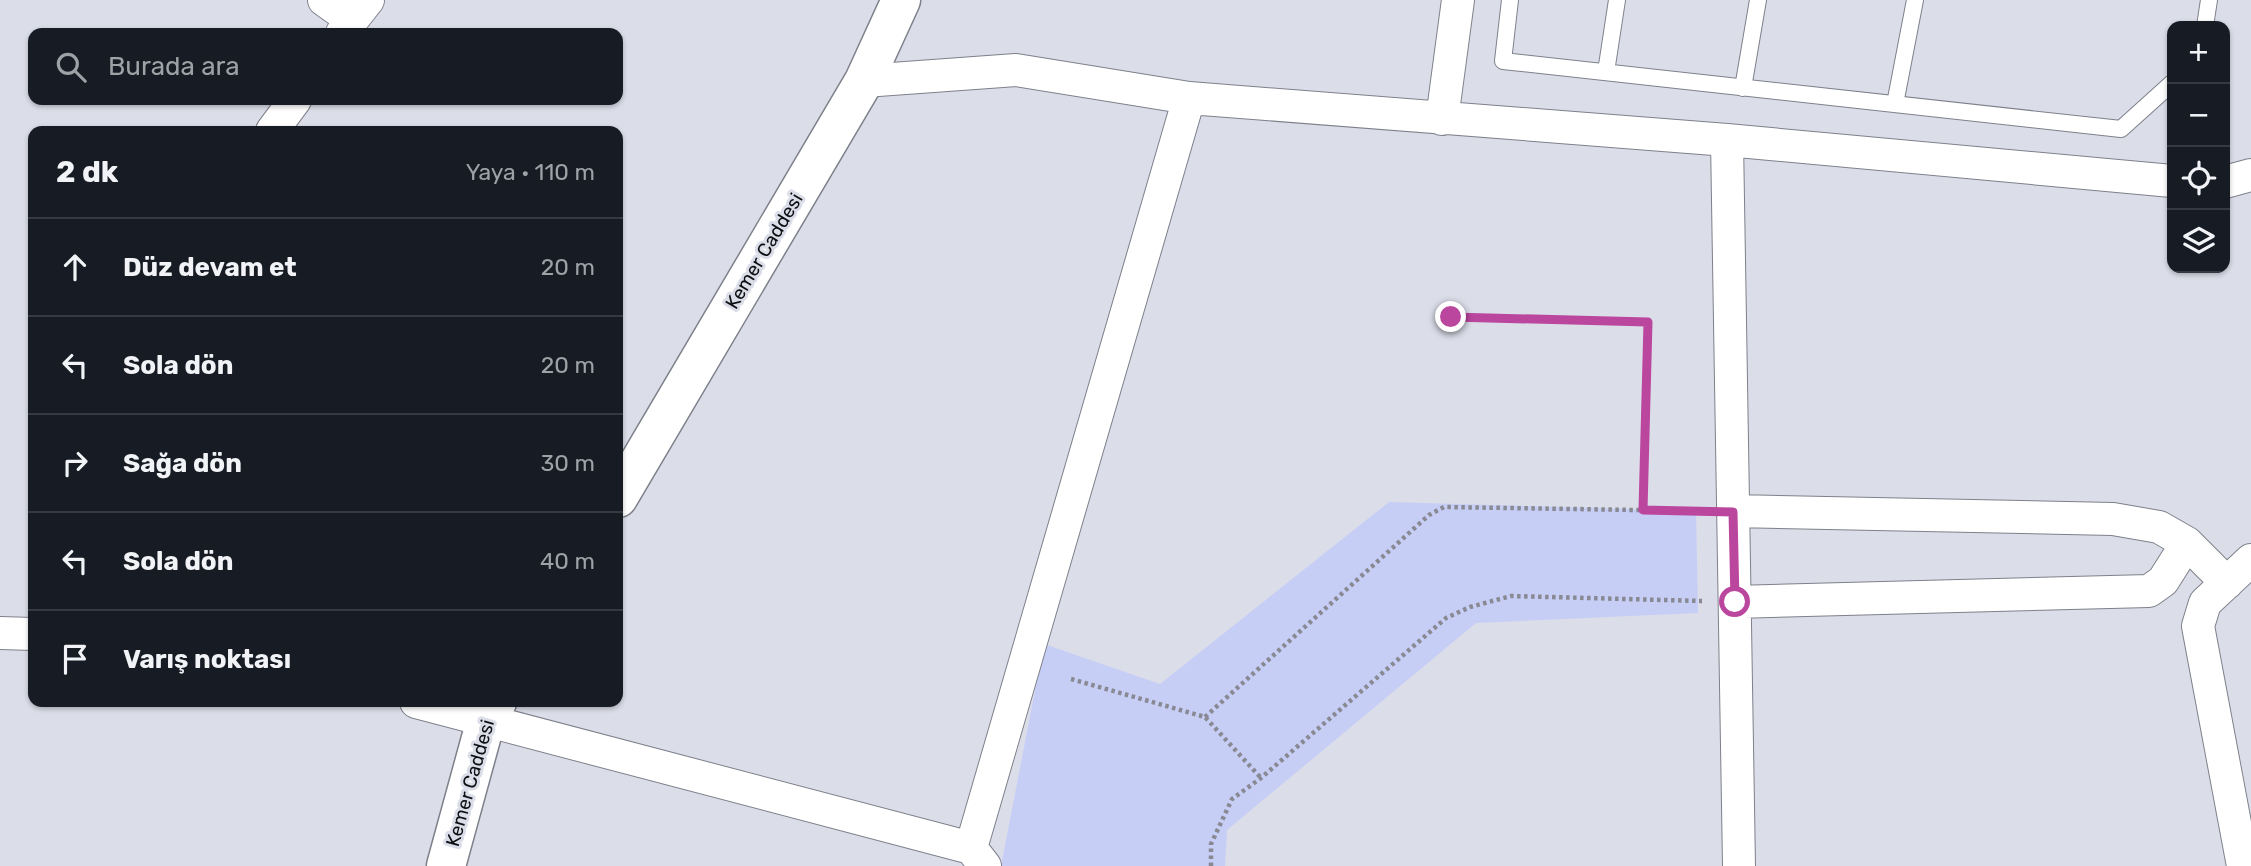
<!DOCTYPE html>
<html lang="tr">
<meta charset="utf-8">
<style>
:root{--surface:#171b24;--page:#242831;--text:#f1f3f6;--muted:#9ea1a6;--line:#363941}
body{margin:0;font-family:Rubik,sans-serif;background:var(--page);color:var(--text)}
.controls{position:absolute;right:21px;top:21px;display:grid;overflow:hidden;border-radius:14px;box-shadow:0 2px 5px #0004}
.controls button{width:63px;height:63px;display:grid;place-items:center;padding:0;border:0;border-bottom:2px solid var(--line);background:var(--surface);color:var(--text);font:35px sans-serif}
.stop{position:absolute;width:21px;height:21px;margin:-16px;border:5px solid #bb469e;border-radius:50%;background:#fff}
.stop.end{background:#bb469e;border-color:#fff;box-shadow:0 2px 7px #0008}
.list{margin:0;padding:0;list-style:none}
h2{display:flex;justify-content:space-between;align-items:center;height:91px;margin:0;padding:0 28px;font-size:30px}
h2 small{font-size:23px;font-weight:400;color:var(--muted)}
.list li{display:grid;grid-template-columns:46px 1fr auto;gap:21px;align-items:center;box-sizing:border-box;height:98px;padding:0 28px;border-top:2px solid var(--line)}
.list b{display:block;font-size:26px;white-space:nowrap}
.list em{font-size:23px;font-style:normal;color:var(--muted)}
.icon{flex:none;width:38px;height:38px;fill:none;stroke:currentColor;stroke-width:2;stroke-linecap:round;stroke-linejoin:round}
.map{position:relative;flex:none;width:2251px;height:866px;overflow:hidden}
.search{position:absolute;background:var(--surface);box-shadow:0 2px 5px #0004;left:28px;top:28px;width:595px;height:77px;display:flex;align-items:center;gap:18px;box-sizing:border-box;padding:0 24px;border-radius:14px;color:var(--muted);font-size:26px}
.panel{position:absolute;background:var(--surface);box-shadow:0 2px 5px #0004;left:28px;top:126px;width:595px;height:581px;border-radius:14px}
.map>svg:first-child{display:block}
</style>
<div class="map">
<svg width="2251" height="866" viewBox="0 0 2251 866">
<rect width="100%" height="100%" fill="#dbdde9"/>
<!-- green -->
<path fill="#c7cef6" d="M1389 502 1696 511 1698 613 1476 623 1227 830 1225 866H1001L1044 644 1160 684Z"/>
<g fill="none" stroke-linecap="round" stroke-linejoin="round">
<defs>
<path id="lane" d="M1510 0 1503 61 2121 129 2172 83
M2205 26 2209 0
M1606 72 1617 0
M1743 88 1758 0
M1895 104 1915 0"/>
<path id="street" d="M324 0 352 20
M342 33 368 0
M864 81 1016 70 1189 98 1727 140 2172 181
M1442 119 1458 0
M272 131 295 100
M1727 140 1739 866
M2225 182 2251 175
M1733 511 2113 519 2159 527 2187 543 2227 583
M1735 602 2149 591 2163 581 2187 543
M0 633 33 634
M416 702 971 848 985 866
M971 848 1189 98
M2243 866 2198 626 2205 603 2251 560"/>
<path id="secondary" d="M618 498 864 81 901 0
M446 866 486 720 497 702"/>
</defs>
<!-- lane casing -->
<use href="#lane" stroke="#7e808a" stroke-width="18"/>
<!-- street casing -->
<use href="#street" stroke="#7e808a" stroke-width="34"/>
<!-- secondary casing -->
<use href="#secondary" stroke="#7e808a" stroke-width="41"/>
<!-- path -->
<path stroke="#888992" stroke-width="4.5" stroke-dasharray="3.5 3.5" stroke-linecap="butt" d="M1451 317 1648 322 1643 510
M1071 679 1205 717 1261 778
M1205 717 1429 515 1444 507 1701 511
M1211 866V844L1232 799 1261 778 1446 618 1470 607 1511 596 1702 601"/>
<!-- lane -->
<use href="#lane" stroke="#fff" stroke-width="16"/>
<!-- street -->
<use href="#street" stroke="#fff" stroke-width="32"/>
<!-- secondary -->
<use href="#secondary" stroke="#fff" stroke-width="38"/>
</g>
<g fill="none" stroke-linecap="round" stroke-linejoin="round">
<!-- route -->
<path stroke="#bb469e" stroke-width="9" d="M1451 317 1648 322 1643 510 1733 512 1735 602"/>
</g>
<g text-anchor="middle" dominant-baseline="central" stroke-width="6" stroke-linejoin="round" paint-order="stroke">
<!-- street labels -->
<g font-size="19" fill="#0e0f12" stroke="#dbdde9">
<text transform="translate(764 251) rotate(-59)">Kemer Caddesi</text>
<text transform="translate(470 783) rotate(-74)">Kemer Caddesi</text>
</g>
</g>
</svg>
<div class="controls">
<button>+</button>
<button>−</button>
<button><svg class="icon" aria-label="locate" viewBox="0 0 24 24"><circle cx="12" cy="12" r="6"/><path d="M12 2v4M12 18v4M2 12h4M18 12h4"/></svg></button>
<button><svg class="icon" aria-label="layers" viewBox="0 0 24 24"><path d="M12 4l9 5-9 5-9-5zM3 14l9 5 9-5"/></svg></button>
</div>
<div class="stop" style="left:1735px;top:602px"></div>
<div class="stop end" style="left:1451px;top:317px"></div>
<div class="search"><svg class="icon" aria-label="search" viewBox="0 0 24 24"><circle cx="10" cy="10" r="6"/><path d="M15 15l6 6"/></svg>Burada ara</div>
<section class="panel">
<h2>2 dk<small>Yaya · 110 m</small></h2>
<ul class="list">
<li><svg class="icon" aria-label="ahead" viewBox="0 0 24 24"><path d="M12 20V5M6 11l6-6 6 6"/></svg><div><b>Düz devam et</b></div><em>20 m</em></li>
<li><svg class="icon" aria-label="left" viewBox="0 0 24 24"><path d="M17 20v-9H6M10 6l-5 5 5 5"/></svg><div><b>Sola dön</b></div><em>20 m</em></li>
<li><svg class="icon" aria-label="right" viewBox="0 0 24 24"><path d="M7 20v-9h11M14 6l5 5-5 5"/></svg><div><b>Sağa dön</b></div><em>30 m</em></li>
<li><svg class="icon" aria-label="left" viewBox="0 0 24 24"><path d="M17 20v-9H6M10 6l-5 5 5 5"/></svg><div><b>Sola dön</b></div><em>40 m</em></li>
<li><svg class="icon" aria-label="arrive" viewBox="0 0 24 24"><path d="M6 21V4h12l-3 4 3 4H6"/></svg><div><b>Varış noktası</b></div></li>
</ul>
</section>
</div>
